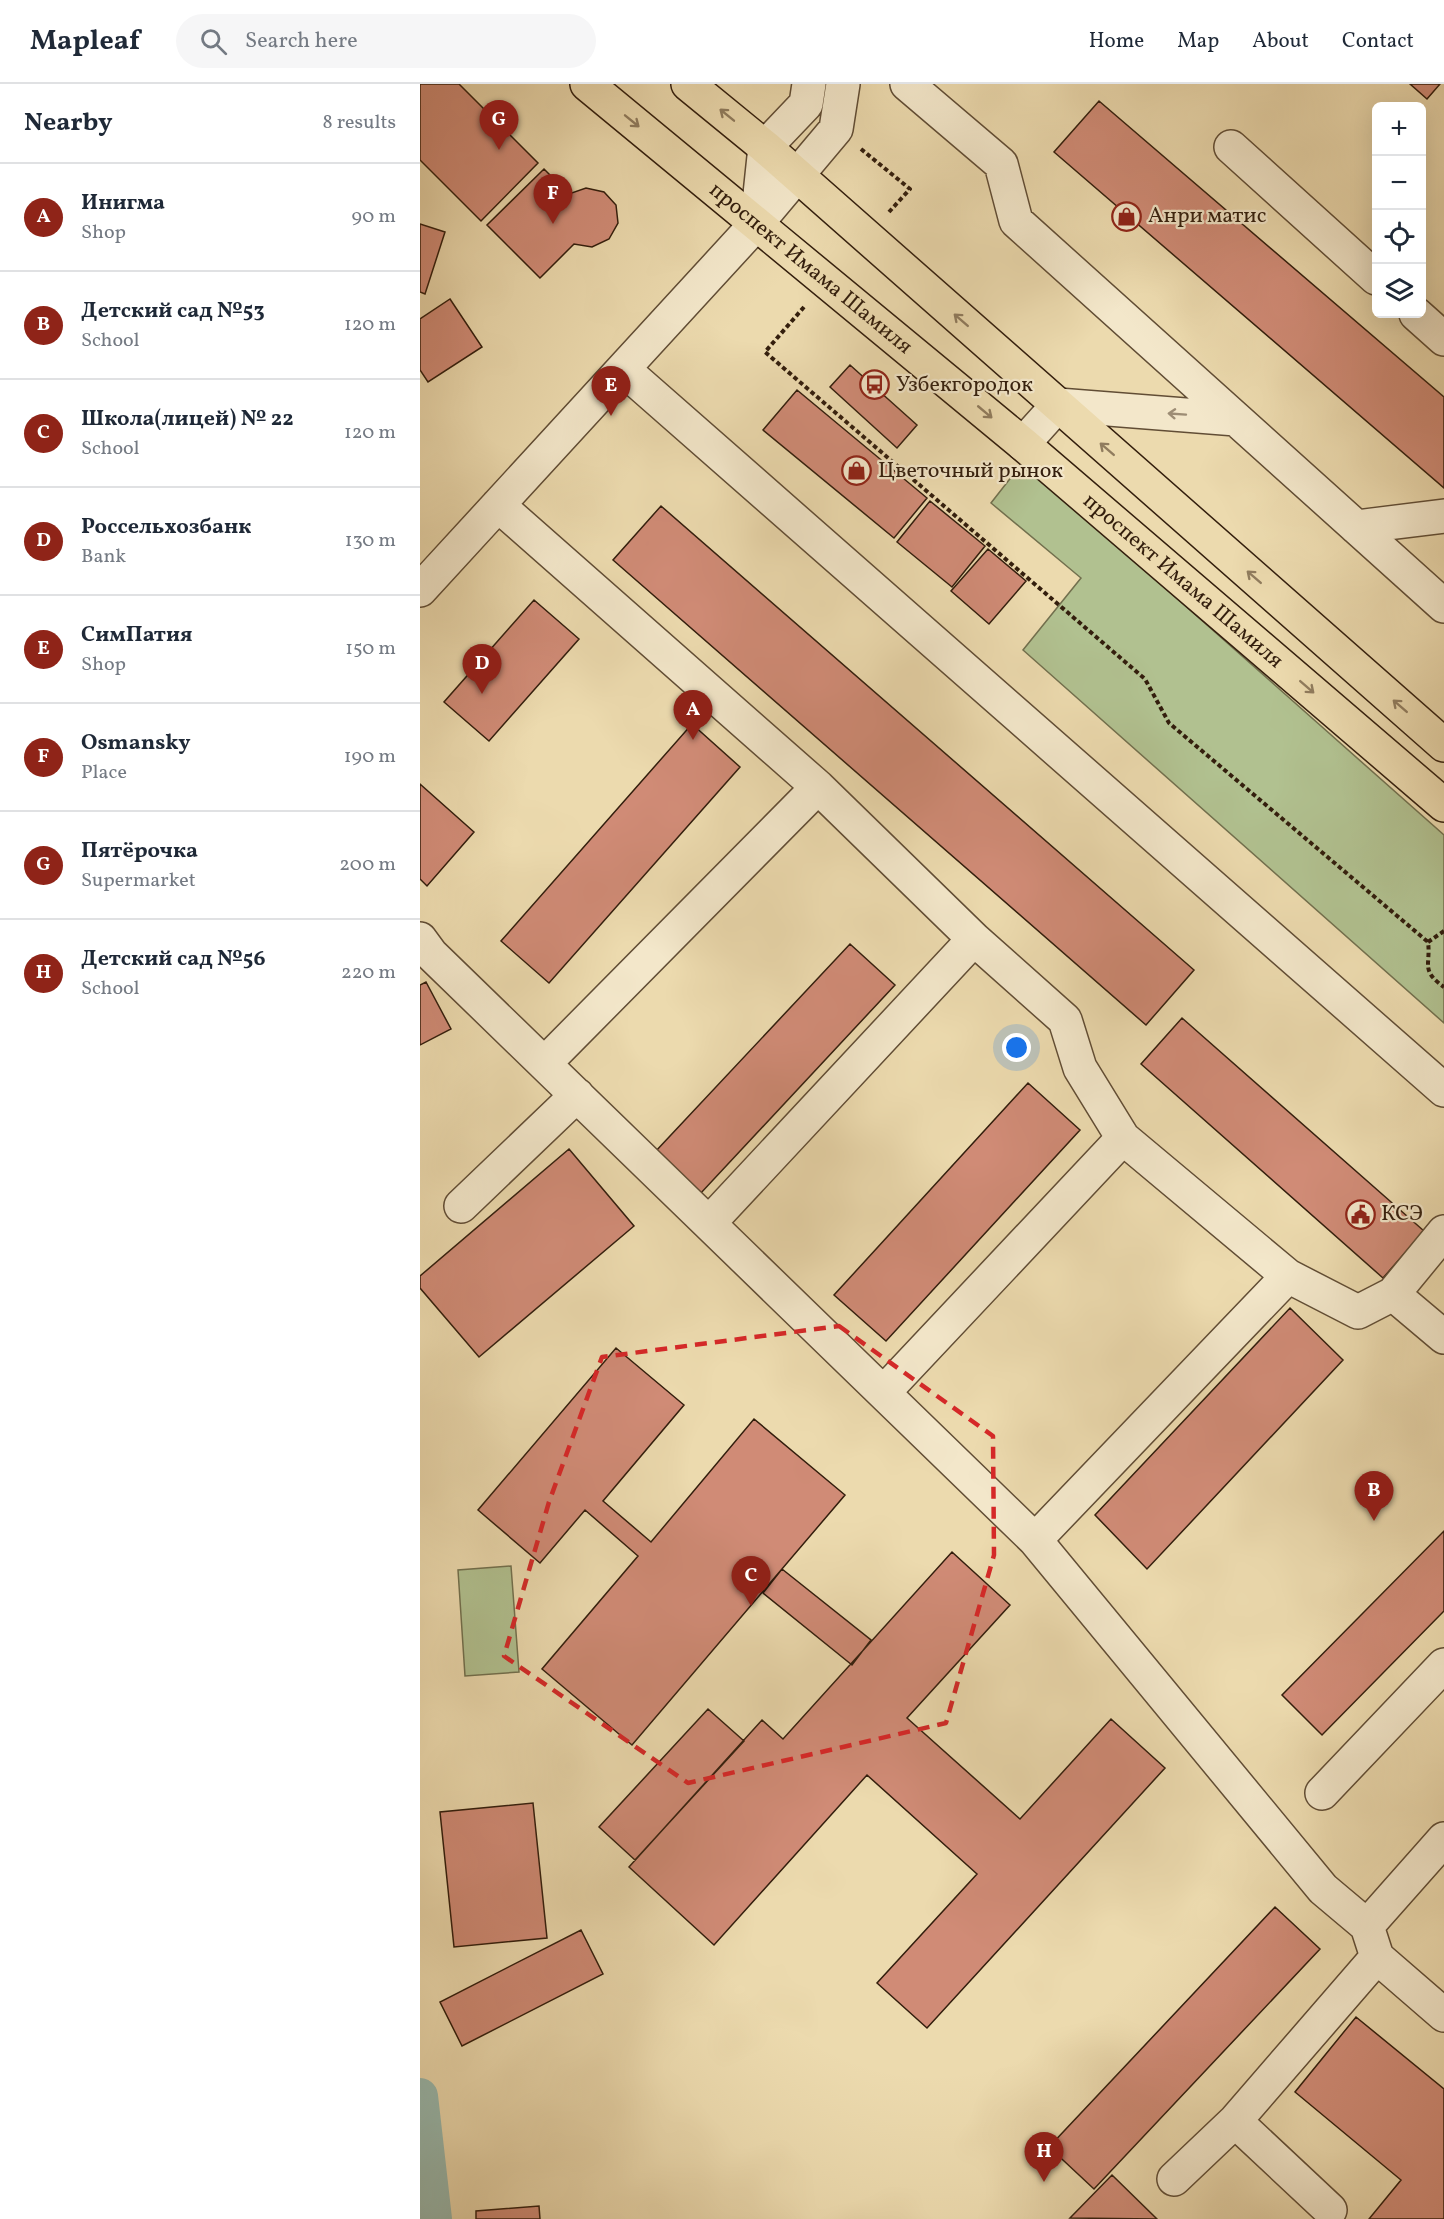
<!DOCTYPE html>
<meta charset="utf-8">
<style>
:root{--surface:#fff;--page:#f6f6f7;--text:#1f2937;--muted:#747a83;--line:#e0e1e3;--accent:#8f2418}
body{margin:0;font-family:Vollkorn,serif;background:var(--page);color:var(--text)}
.controls{position:absolute;right:18px;top:18px;display:grid;overflow:hidden;border-radius:9px;box-shadow:0 6px 24px #0002}
.controls button{width:54px;height:54px;display:grid;place-items:center;padding:0;border:0;border-bottom:2px solid var(--line);background:var(--surface);color:var(--text);font:30px sans-serif}
.you{position:absolute;left:597px;top:964px;width:21px;height:21px;margin:-15px;border:4px solid #fff;border-radius:50%;background:#1a73e8;box-shadow:0 0 0 9px #1a73e833}
.badge{display:grid;place-items:center;width:39px;height:39px;border-radius:50%;background:var(--accent);color:#fff;font-size:20px;font-weight:700}
.pin{position:absolute;translate:-50% -50px;filter:drop-shadow(0 2px 3px #0008)}
.pin::after{content:'';position:absolute;top:32px;width:21px;height:18px;background:inherit;clip-path:polygon(0 0,100% 0,50% 100%)}
.list{margin:0;padding:0;list-style:none}
h2{display:flex;justify-content:space-between;align-items:center;height:78px;margin:0;padding:0 24px;font-size:26px}
h2 small{font-size:20px;font-weight:400;color:var(--muted)}
.list li{display:grid;grid-template-columns:39px 1fr auto;gap:18px;align-items:center;box-sizing:border-box;height:108px;padding:0 24px;border-top:2px solid var(--line)}
.list b{display:block;font-size:22px;white-space:nowrap}
.list p{margin:0;font-size:20px;white-space:nowrap;color:var(--muted)}
.list em{font-size:20px;font-style:normal;color:var(--muted)}
.icon{flex:none;width:33px;height:33px;fill:none;stroke:currentColor;stroke-width:2;stroke-linecap:round;stroke-linejoin:round}
.map{position:relative;flex:none;width:1024px;height:2135px;overflow:hidden}
header{display:flex;align-items:center;gap:36px;box-sizing:border-box;height:84px;padding:0 30px;background:var(--surface);border-bottom:2px solid var(--line)}
header strong{font-size:28px}
nav{display:flex;gap:33px;margin-inline-start:auto;font-size:21px}
.search{width:420px;height:54px;background:var(--page);display:flex;align-items:center;gap:15px;box-sizing:border-box;padding:0 21px;border-radius:33px;color:var(--muted);font-size:22px}
main{display:flex}
aside{flex:1;background:var(--surface)}
.map>svg:first-child{display:block}
</style>
<header>
<strong>Mapleaf</strong>
<div class="search"><svg class="icon" aria-label="search" viewBox="0 0 24 24"><circle cx="10" cy="10" r="6"/><path d="M15 15l6 6"/></svg>Search here</div>
<nav><a>Home</a><a>Map</a><a>About</a><a>Contact</a></nav>
</header>
<main>
<aside>
<h2>Nearby<small>8 results</small></h2>
<ul class="list">
<li><span class="badge">A</span><div><b>Инигма</b><p>Shop</p></div><em>90 m</em></li>
<li><span class="badge">B</span><div><b>Детский сад №53</b><p>School</p></div><em>120 m</em></li>
<li><span class="badge">C</span><div><b>Школа(лицей) № 22</b><p>School</p></div><em>120 m</em></li>
<li><span class="badge">D</span><div><b>Россельхозбанк</b><p>Bank</p></div><em>130 m</em></li>
<li><span class="badge">E</span><div><b>СимПатия</b><p>Shop</p></div><em>150 m</em></li>
<li><span class="badge">F</span><div><b>Osmansky</b><p>Place</p></div><em>190 m</em></li>
<li><span class="badge">G</span><div><b>Пятёрочка</b><p>Supermarket</p></div><em>200 m</em></li>
<li><span class="badge">H</span><div><b>Детский сад №56</b><p>School</p></div><em>220 m</em></li>
</ul>
</aside>
<div class="map">
<svg width="1024" height="2135" viewBox="0 0 1024 2135">
<rect width="100%" height="100%" fill="#ecdaae"/>
<filter id="stains"><feTurbulence type="fractalNoise" baseFrequency=".00333" numOctaves="4"/><feColorMatrix values="0 0 0 0 .2 0 0 0 0 .09 0 0 0 0 .02 0 0 0 .5 -.17"/></filter>
<radialGradient id="worn" r=".72"><stop offset=".6" stop-color="#630" stop-opacity="0"/><stop offset="1" stop-color="#630" stop-opacity=".3"/></radialGradient>
<!-- green -->
<path fill="#b1c190" stroke="#72704e" stroke-width="1.5" d="M603 378 1024 751V939L603 566 661 494 571 419Z
M91 1482 99 1588 45 1592 38 1486Z"/>
<g fill="none" stroke-linecap="round" stroke-linejoin="round">
<!-- canal -->
<path stroke="#99baaf" stroke-width="36" d="M0 2012 14 2135"/>
</g>
<!-- building -->
<path fill="#d08b76" stroke="#331e0d" stroke-width="1.5" d="M0 0H39L118 79 61 137 0 76Z
M990 0H1020L1007 15Z
M679 17 1024 313V404L634 68Z
M124 85 149 110 166 104 184 108 196 121 198 139 189 155 172 163 154 160 120 194 67 141Z
M0 140 25 148 5 210 0 208Z
M30 215 62 263 8 298 0 286V235Z
M430 281 497 341 477 364 410 303Z
M377 306 507 414 474 454 343 346Z
M510 417 565 462 532 503 477 458Z
M241 422 774 886 726 941 193 476Z
M568 465 606 497 569 540 531 507Z
M114 516 159 555 69 657 24 618Z
M272 640 320 683 129 899 81 857Z
M0 700 54 748 7 802 0 795Z
M430 860 475 901 280 1110 235 1068Z
M6 898 31 945 0 961V901Z
M762 934 1004 1147 963 1194 721 980Z
M608 999 660 1046 466 1257 414 1211Z
M149 1065 214 1142 59 1273 0 1204V1192Z
M870 1224 923 1276 727 1485 675 1431Z
M196 1264 264 1321 183 1417 231 1458 334 1335 425 1411 212 1661 122 1585 218 1472 165 1426 120 1479 58 1426Z
M1024 1447V1527L902 1651 862 1611Z
M532 1468 590 1521 487 1634 600 1735 691 1635 745 1684 507 1944 457 1899 557 1790 447 1691 294 1861 209 1783 342 1636 363 1655Z
M362 1485 451 1556 432 1581 343 1509Z
M288 1625 324 1657 215 1776 179 1743Z
M113 1719 127 1854 34 1863 20 1728Z
M855 1823 900 1865 674 2105 629 2063Z
M161 1846 183 1890 42 1962 20 1918Z
M936 1933 1024 2005V2135H949L981 2096 875 2008Z
M692 2091 737 2135 650 2134Z
M119 2122 120 2135H56V2127Z"/>
<g fill="none" stroke-linecap="round" stroke-linejoin="round">
<defs>
<path id="minor" d="M487 0 581 80 596 137 1024 522
M811 63 956 194
M337 139 345 63 386 20 389 0
M996 230 1024 255
M203 285 1024 1006
M603 360 638 321 816 335
M78 421 398 703 125 979
M936 443 1024 432
M0 506 337 139 416 45 423 0
M0 855 11 870 615 1456 903 1805 947 1842 957 1873 1024 1931
M554 855 645 936 660 984 703 1054 868 1192
M41 1122 157 1011
M289 1139 554 855 398 703
M973 1210 1024 1253
M464 1308 703 1054
M615 1456 868 1192 938 1228 973 1210 1024 1148
M902 1709 1024 1581
M947 1842 1024 1755
M815 2037 910 2126
M754 2095 815 2037 957 1873"/>
<g id="major">
<path id="s1" d="M167 0 603 360 1024 721"/>
<path d="M268 0 345 63 1024 661"/>
</g>
</defs>
<!-- minor casing -->
<use href="#minor" stroke="#614d35" stroke-width="36"/>
<!-- major casing -->
<use href="#major" stroke="#331e0d" stroke-width="36"/>
<!-- path -->
<path stroke="#331e0d" stroke-width="4" stroke-dasharray="4.5 3" stroke-linecap="butt" d="M441 65 490 105 469 128
M384 223 345 268 725 595 749 639 1008 858
M1024 847 1008 858C1011 881 1000 886 1024 903"/>
<!-- minor -->
<use href="#minor" stroke="#f3e7ca" stroke-width="33"/>
<!-- major -->
<use href="#major" stroke="#ecdaae" stroke-width="33"/>
</g>
<!-- one-way arrows -->
<defs><path id="oneway-shaft" d="M-6 0H5M1.5-3L5.5 0L1.5 3" fill="none" stroke-width="1.6" stroke-linecap="round" stroke-linejoin="round" transform="scale(1.5)"/></defs>
<g stroke="#907c5e">
<use href="#oneway-shaft" transform="translate(307 31) rotate(-141)"/>
<use href="#oneway-shaft" transform="translate(212 37) rotate(39)"/>
<use href="#oneway-shaft" transform="translate(541 236) rotate(-139)"/>
<use href="#oneway-shaft" transform="translate(565 328) rotate(40)"/>
<use href="#oneway-shaft" transform="translate(687 365) rotate(-139)"/>
<use href="#oneway-shaft" transform="translate(834 493) rotate(-139)"/>
<use href="#oneway-shaft" transform="translate(887 603) rotate(41)"/>
<use href="#oneway-shaft" transform="translate(980 622) rotate(-139)"/>
</g>
<use stroke="#9d8d75" href="#oneway-shaft" transform="translate(757 330) rotate(-176)"/>
<!-- marked area -->
<path fill="none" stroke="#d62828" stroke-width="4.5" stroke-dasharray="12 8" stroke-linejoin="round" d="M419 1242 573 1352 574 1471 526 1639 268 1699 84 1572 129 1418 182 1273Z"/>
<!-- icons -->
<defs>
<symbol id="shop-ring" viewBox="-11 -11 22 22"><circle r="9.5" fill="#f3e7ca" stroke="#8f2418" stroke-width="1.5"/><path d="M-5-2.5h2.3a2.7 3.5 0 0 1 5.4 0H5L5.5 6h-11ZM-1.5-2.5h3a1.5 2.3 0 0 0-3 0Z" fill="#8f2418"/></symbol>
<symbol id="bus-ring" viewBox="-11 -11 22 22"><circle r="9.5" fill="#f3e7ca" stroke="#8f2418" stroke-width="1.5"/><path d="M-5-6H5V4H4V6H2V4H-2V6H-4V4H-5ZM-3.5-4V0h7V-4ZM-3.5 1.2v1.5H-2V1.2ZM2 1.2v1.5H3.5V1.2Z" fill="#8f2418"/></symbol>
<symbol id="civic-ring" viewBox="-11 -11 22 22"><circle r="9.5" fill="#f3e7ca" stroke="#8f2418" stroke-width="1.5"/><path d="M-.6-6.5H3V-4.5H.6V-3L4-1V1h2V6H-6V1h2V-1L-.6-3ZM-1.2 2.5V6h2.4V2.5Z" fill="#8f2418"/></symbol>
</defs>
<g fill-rule="evenodd">
<use href="#shop-ring" x="690" y="116" width="33" height="33"/>
<use href="#bus-ring" x="438" y="284" width="33" height="33"/>
<use href="#shop-ring" x="420" y="370" width="33" height="33"/>
<use href="#civic-ring" x="924" y="1114" width="33" height="33"/>
</g>
<g text-anchor="middle" dominant-baseline="central" stroke-width="4.5" stroke-linejoin="round" paint-order="stroke">
<!-- poi labels -->
<g font-size="22" fill="#331e0d" stroke="#f3e7ca" text-anchor="start">
<text x="728" y="132">Анри матис</text>
<text x="476" y="301">Узбекгородок</text>
<text x="458" y="387">Цветочный рынок</text>
<text x="961" y="1130">КСЭ</text>
</g>
<!-- street labels -->
<g font-size="22" fill="#331e0d" stroke="#f3e7ca">
<text stroke="none"><textPath href="#s1" startOffset="290">проспект Имама Шамиля</textPath></text>
<text stroke="none"><textPath href="#s1" startOffset="776">проспект Имама Шамиля</textPath></text>
</g>
</g>
<rect width="100%" height="100%" filter="url(#stains)"/>
<rect width="100%" height="100%" fill="url(#worn)"/>
</svg>
<div class="controls">
<button>+</button>
<button>−</button>
<button><svg class="icon" aria-label="locate" viewBox="0 0 24 24"><circle cx="12" cy="12" r="6"/><path d="M12 2v4M12 18v4M2 12h4M18 12h4"/></svg></button>
<button><svg class="icon" aria-label="layers" viewBox="0 0 24 24"><path d="M12 4l9 5-9 5-9-5zM3 14l9 5 9-5"/></svg></button>
</div>
<div class="you"></div>
<div class="pin badge" style="left:273px;top:656px">A</div>
<div class="pin badge" style="left:954px;top:1437px">B</div>
<div class="pin badge" style="left:331px;top:1522px">C</div>
<div class="pin badge" style="left:62px;top:610px">D</div>
<div class="pin badge" style="left:191px;top:332px">E</div>
<div class="pin badge" style="left:133px;top:140px">F</div>
<div class="pin badge" style="left:79px;top:66px">G</div>
<div class="pin badge" style="left:624px;top:2098px">H</div>
</div>
</main>
